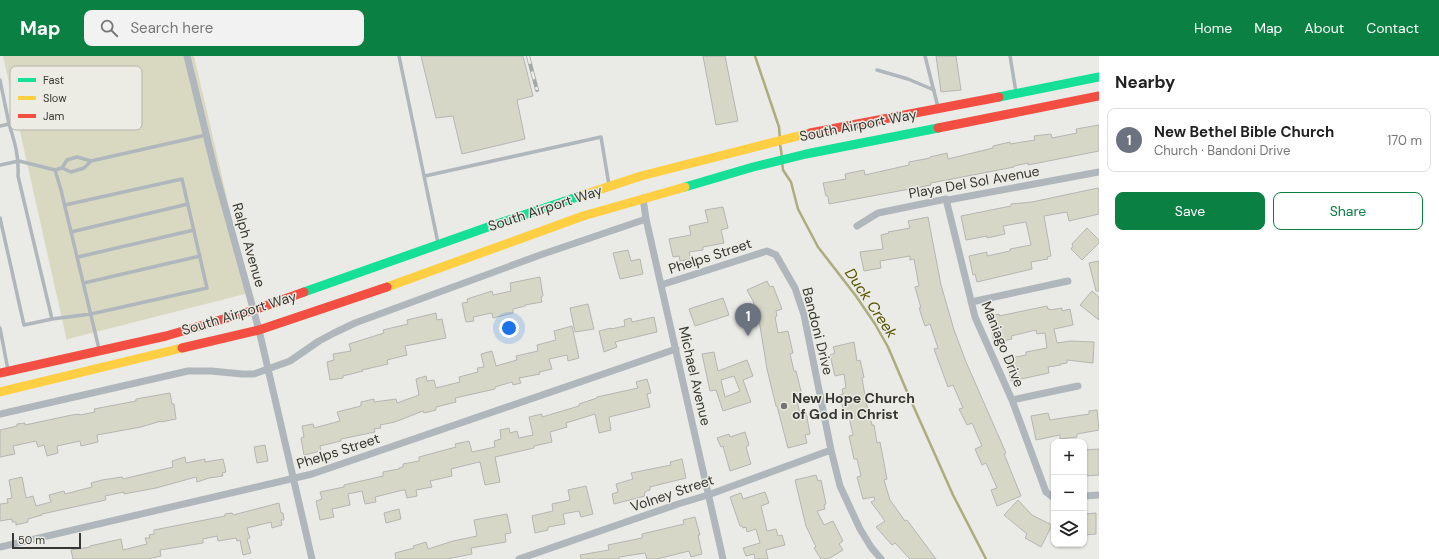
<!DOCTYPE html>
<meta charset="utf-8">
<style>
:root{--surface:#fff;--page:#f2f2f2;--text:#222;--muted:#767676;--line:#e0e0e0;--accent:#0b8043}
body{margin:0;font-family:"DM Sans",sans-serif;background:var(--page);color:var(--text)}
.controls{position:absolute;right:12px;bottom:12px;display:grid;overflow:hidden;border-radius:8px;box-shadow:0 1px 3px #0004}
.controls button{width:36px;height:36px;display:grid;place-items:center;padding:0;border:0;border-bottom:1px solid var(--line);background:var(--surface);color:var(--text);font:20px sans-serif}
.scale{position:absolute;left:12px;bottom:10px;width:69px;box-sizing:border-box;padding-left:4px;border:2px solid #363633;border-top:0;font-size:11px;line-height:14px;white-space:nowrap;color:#363633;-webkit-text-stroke:3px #ecece4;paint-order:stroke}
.you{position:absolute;left:509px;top:272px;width:14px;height:14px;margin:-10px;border:3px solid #fff;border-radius:50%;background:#1a73e8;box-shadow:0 0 0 6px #1a73e833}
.badge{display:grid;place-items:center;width:26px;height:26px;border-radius:50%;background:var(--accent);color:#fff;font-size:13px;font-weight:700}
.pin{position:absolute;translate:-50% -33px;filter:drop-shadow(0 1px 2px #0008)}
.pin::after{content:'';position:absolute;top:21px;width:14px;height:12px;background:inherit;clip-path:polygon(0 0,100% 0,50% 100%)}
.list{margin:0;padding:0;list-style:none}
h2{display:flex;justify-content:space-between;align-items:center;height:52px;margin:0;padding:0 16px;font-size:17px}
h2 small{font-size:13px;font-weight:400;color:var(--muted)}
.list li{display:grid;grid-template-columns:26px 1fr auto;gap:12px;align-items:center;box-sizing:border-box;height:64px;margin:0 8px 8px;padding:0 8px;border:1px solid var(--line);border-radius:8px}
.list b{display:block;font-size:15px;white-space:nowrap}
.list p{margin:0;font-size:13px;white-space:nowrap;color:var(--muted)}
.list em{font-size:13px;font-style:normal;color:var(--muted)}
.actions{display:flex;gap:8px;padding:12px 16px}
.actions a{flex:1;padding:9px 0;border:1px solid var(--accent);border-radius:8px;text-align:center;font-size:14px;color:var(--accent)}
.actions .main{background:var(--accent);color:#fff}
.icon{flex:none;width:22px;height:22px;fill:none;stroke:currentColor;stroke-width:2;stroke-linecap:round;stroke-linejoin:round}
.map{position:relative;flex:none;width:1099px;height:503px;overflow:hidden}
header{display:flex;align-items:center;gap:24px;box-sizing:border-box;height:56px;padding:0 20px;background:var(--accent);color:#fff}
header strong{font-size:19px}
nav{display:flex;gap:22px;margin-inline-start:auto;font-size:14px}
.search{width:280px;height:36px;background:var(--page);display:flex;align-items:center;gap:10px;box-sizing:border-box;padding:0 14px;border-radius:8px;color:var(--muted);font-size:15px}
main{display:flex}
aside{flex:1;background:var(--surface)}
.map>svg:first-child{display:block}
</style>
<header>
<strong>Map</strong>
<div class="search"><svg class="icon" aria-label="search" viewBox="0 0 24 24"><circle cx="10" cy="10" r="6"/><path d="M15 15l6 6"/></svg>Search here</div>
<nav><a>Home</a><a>Map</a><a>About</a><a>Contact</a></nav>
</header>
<main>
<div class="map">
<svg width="1099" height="503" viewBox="0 0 1099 503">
<rect width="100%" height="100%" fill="#eaeae6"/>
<!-- green -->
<path fill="#d9d9c1" d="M3 0H194L249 237 68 283 67 285Z"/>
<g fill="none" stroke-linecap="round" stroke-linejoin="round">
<!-- stream -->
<path stroke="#adac7f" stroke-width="2.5" d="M755 0 779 71 780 83
M780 88 782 101
M782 106 783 114 791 126 798 153 818 191 856 240 875 268 888 291 908 338 953 439 986 503"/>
</g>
<!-- building -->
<path fill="#d7d7c8" stroke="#b5b5b2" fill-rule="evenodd" d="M421 0H523L533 40 517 44 525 83 462 98 453 60 436 62Z
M703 0H725L738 65 716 69Z
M936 0H956L961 34 941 36Z
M1099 69V95L1028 109V107L1014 110V111L931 127V129L829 148 828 140H826L823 127 846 123 845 118 864 114 865 119 909 109V106L930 102V101L947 97 948 103 993 92V90L1010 86V88L1035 84 1034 80 1051 78 1052 82 1077 77 1076 73Z
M1098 132 1099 133V158L1069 165 1067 156 1044 160 1051 200 1047 201 1048 203 1031 206 1032 213 977 226 975 218 973 219 969 200 987 196V200L1010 195V193L1031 189 1026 166 1003 170 1005 178 987 182V180L966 184 961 160 1011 150V148L1032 146Z
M723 151 728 172 721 174 724 187 703 191V194L689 196 691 203 680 205 679 200 673 201 669 183 691 179 689 170 708 166 705 154Z
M928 161 941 229 954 274 966 306 1006 397 1004 398 1021 440 997 450 991 434 997 432 986 407 982 409 975 393 982 390 972 367 967 369 959 353 963 352 953 329 948 331 934 293 938 292 930 268 925 270 919 252H921L915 231 919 230 914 203 910 204V200L880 205 881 212 864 215 860 196 883 193 881 179 889 177 888 176 910 172 908 165Z
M1087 172 1099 184V187L1082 204 1071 193 1073 190 1072 188Z
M628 194 631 205 640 203 643 218 620 223 613 197Z
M1099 205V235H1096L1089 207Z
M540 221 543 240 541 241 542 246 525 249V250L513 253V257L493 262 492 257 473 261 474 265 466 266 462 247 468 246 467 243 492 235 493 239 511 235 510 227Z
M767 225 770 231 773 230 782 253 776 255 777 260 775 261 778 277 788 275 793 297 790 298 794 315H796L802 339 796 340 800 358 806 356 810 378 805 379 807 387 788 392 777 350H776L767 313 760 270 753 245 747 234Z
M1092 235 1099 241V264L1080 249Z
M723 242 729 259 695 270 689 253Z
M588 248 594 273 575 276 570 252Z
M1047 250 1048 253H1050V254L1062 252V255L1070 253 1073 269 1054 273 1057 287 1070 285 1094 286 1093 307 1067 304V307L1060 308 1061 309 1048 311 1049 317 1011 325 1006 303 1026 299V296L1047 292 1045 277 1037 278 1036 274 1011 280 1012 283 994 287 989 260 999 258V260Z
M436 257 437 264 442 263 446 282 405 290 407 299 387 304 388 308 362 314 363 315 343 320V322L330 324 327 306 334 304 333 298 351 295 349 288 384 277 383 274 408 268 407 264Z
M654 261 657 276 615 286 617 291 604 296 599 275 611 272V273L625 270 624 264 631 262 632 266Z
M572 270 579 302 568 305 567 299 549 303 552 313 539 316 540 318 519 322 521 327 513 329 512 326 495 331V333L455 342 456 346 436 351V354L424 357 423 355 395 366 380 369 381 372 374 373 375 376 341 383V385L320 390 321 395 304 399 301 382 304 381 302 370 313 368 314 372 340 365 337 356 361 350V346L374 343V346L396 343 397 347 419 339 416 323 426 320 427 325 434 324 436 332 460 326 459 321 478 316 477 312 484 311 481 298 492 295 496 310 517 304 516 300 538 295 537 289 556 284 554 275Z
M854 286 857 305 860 304 864 321 862 322 866 346 872 369H874L877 387 880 386 887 423 884 424 890 444 905 465 907 464 936 503H910L895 487 892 489 876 471 885 465 871 446 875 444 874 441 863 443 857 421 861 420 857 403H854L849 380 853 379 849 361 846 362 839 339 843 338 842 333 846 332 844 318 835 320 830 299 835 297 833 291Z
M714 296 718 315 747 304 753 320 743 324 751 346 723 355 716 334 710 335 702 298ZM734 320 740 335 725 341 721 324Z
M647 323 651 337 647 338 650 351 609 361 611 374 599 377 595 358 566 367 567 371 550 376 552 386 534 390V392L495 401 500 426 485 429 480 406 475 407 451 413 452 420 430 425 432 431 416 434 417 440 407 442 405 434H403L375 441 376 446 365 448 362 435 348 438 350 449 332 453 334 461 320 464 316 445 322 443 320 436 344 431V429L383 420V416L399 413V412L403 411V408L419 405V401L456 391 455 388 469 385 472 396 495 391 494 385 501 383 500 374 509 372 510 377 517 375 519 382 533 379 529 361 542 358V361L579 350V348L597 342V341L638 332 636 326Z
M170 337 172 348H174L176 363 161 366V365L141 371 97 379 98 386 81 390 80 385 57 390 58 397 47 400 44 389 38 391 36 385 13 390 15 398 0 401V374L17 370V368L25 367V369L72 359 79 358 80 359 95 356 94 353 136 345V343Z
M1097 354 1099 374 1077 378V381L1060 383V379L1036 384 1031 360 1048 357 1050 364 1089 358V355Z
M745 376 749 389 746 391 751 408 730 415 723 390 721 391 717 382 729 378 730 381Z
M265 389 268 405 257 407 254 391Z
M1099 393V419L1084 420V394Z
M185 401 186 407 205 403V406L223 403 226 416 222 417 223 420 209 422 197 426 196 421 156 432 124 438V436L105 440 106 444 42 458V459L28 463V466L16 469V466H12V463L0 465V448L8 447 7 443 12 442 9 424 22 421 26 442 33 440 36 450 51 446 49 439 64 435 65 438 92 431 91 427 102 424 122 421 123 423 173 411 172 405Z
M682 403 686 422 650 431V434L646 435V436L644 437 645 440 614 448 612 438 618 436 616 428 633 423 631 417 671 409 670 406Z
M816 419 818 425 821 424 826 448 824 449 825 453 817 455 824 469 833 465 843 485 839 488 843 494 828 503H821L814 492 816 491 806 470 795 424Z
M586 430 593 458 581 461 579 455 563 458 565 468 548 471V474L535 477 532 460 553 455 552 448 570 444 568 434Z
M765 436 769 447 761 450 767 475 776 473 778 480 782 479 785 489 766 494 768 503H755L754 498 746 500 743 492 760 487 756 473 747 476 746 471 743 472 742 470H740L730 441 741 437 743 443Z
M1018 444 1032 459 1052 469 1041 491 1025 482 1027 478 1004 459Z
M279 447 281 457H283L284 464H281L282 469 272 472 271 466 247 472 250 482 247 483 251 497 243 499 240 484 237 485 236 482 218 485 217 480 203 483V487L160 494 161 500 148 503H73L71 494 90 491V490L121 483 123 494 147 488 145 482H150L149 479 154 478V474L225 460V458L232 457 233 459Z
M399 453 401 463 386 467 384 457Z
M1096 457V478L1084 479V460H1085V458Z
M507 458 511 477 505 478 506 486 471 492 472 498 447 503H396L395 497 414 492 413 490 426 486 428 493 453 485 477 480 474 464Z
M695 461 700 479H698L702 498 691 501 689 495 657 503H647L645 497 619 501V503H581L580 499 609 494 608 489 642 482V478L684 468 683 464Z"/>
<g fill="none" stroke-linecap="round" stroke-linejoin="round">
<!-- lane -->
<path stroke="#afb7bc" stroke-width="3.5" d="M399 0 438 187
M925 0 938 51
M1010 0 1016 36
M877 14 908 23 934 34
M0 24 9 68
M0 70 9 68C15 87 19 100 18 120L52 263 24 269 0 162
M0 109 19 105 55 114 62 112 71 116 84 112 91 105
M62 112 67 104 77 101 91 105 206 79
M55 114 61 134 99 293
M425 120 601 81 609 129
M71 176 188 148
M78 201 194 174
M84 227 200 200
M52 263 91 258 207 232 182 123 65 149
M0 272 8 314"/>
<!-- street -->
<path stroke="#afb7bc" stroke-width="7" d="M187 0 215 115 259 274 312 503
M643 142 646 163 723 503
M946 143 975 261 1012 344 1046 436 1054 442
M857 170 878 157 946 143 948 144 1099 116
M661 229 767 195 776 199 795 232 804 259 831 394 840 430 860 473 871 491 881 503
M971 246 1068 225
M1012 344 1078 330
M0 358 188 315H211L242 318H254L290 305 319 285 334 277 355 267 543 198 646 163
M1084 440 1099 439
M0 491 312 418 676 293
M519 503 678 448 708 439 831 394"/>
<!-- fast -->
<path stroke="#16e098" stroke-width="9" d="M999 41 1099 21
M685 131 753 111 806 98 938 72
M304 236 488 171 580 140"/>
<!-- slow -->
<path stroke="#ffcf43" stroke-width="9" d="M580 140 641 120 810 77
M387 231 583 160 685 131
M0 336 182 292"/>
<!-- jam -->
<path stroke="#f24e42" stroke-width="9" d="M938 72 1099 40
M810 77 999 41
M182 292 259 274 387 231
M0 317 166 280 254 254 304 236"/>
<defs>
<path id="rail" d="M528 0 537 34"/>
</defs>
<!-- rail casing -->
<use href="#rail" stroke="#a4a8a9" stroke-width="4"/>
<!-- rail -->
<use href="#rail" stroke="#ecece4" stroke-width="2.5" stroke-dasharray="8" stroke-linecap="butt"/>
</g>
<!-- markers -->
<circle fill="#757572" stroke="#ecece4" stroke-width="1.5" cx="784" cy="350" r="4"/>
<g text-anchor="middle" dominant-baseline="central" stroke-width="3" stroke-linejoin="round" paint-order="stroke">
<!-- street labels -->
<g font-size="14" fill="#363633" stroke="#ecece4">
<text transform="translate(858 69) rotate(-11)">South Airport Way</text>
<text transform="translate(974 126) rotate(-10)">Playa Del Sol Avenue</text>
<text transform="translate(545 152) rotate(-18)">South Airport Way</text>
<text transform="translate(249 189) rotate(74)">Ralph Avenue</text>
<text transform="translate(710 200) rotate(-18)">Phelps Street</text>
<text transform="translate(239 257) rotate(-17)">South Airport Way</text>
<text transform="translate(818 275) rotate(76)">Bandoni Drive</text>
<text transform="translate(1003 288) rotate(68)">Maniago Drive</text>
<text transform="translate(695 320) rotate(77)">Michael Avenue</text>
<text transform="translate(338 395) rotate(-18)">Phelps Street</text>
<text transform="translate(672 437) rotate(-19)">Volney Street</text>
</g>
<!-- poi labels -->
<g font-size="14" font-weight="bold" fill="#363633" stroke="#ecece4" text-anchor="start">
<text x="792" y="342">New Hope Church<tspan x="792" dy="16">of God in Christ</tspan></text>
</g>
<!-- water labels -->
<g font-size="15" font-style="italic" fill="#555201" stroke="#ecece4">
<text transform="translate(871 247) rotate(56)">Duck Creek</text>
</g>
</g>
<!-- legend -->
<rect x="10" y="10" width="132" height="64" rx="6" fill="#ecece4" stroke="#b5b5af" stroke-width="1"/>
<rect x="18" y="22" width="18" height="4" fill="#16e098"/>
<rect x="18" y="40" width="18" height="4" fill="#ffcf43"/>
<rect x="18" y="58" width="18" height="4" fill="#f24e42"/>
<g font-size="11" fill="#363633">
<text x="43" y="28">Fast</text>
<text x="43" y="46">Slow</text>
<text x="43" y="64">Jam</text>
</g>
</svg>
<div class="controls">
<button>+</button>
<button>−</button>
<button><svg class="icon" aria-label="layers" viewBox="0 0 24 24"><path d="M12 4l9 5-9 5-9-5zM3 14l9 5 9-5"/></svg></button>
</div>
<div class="scale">50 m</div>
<div class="you"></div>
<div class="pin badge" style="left:748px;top:280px;background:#6b7280">1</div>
</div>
<aside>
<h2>Nearby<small></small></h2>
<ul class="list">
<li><span class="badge" style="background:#6b7280">1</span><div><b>New Bethel Bible Church</b><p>Church · Bandoni Drive</p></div><em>170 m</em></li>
</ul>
<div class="actions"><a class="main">Save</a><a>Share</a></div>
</aside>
</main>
